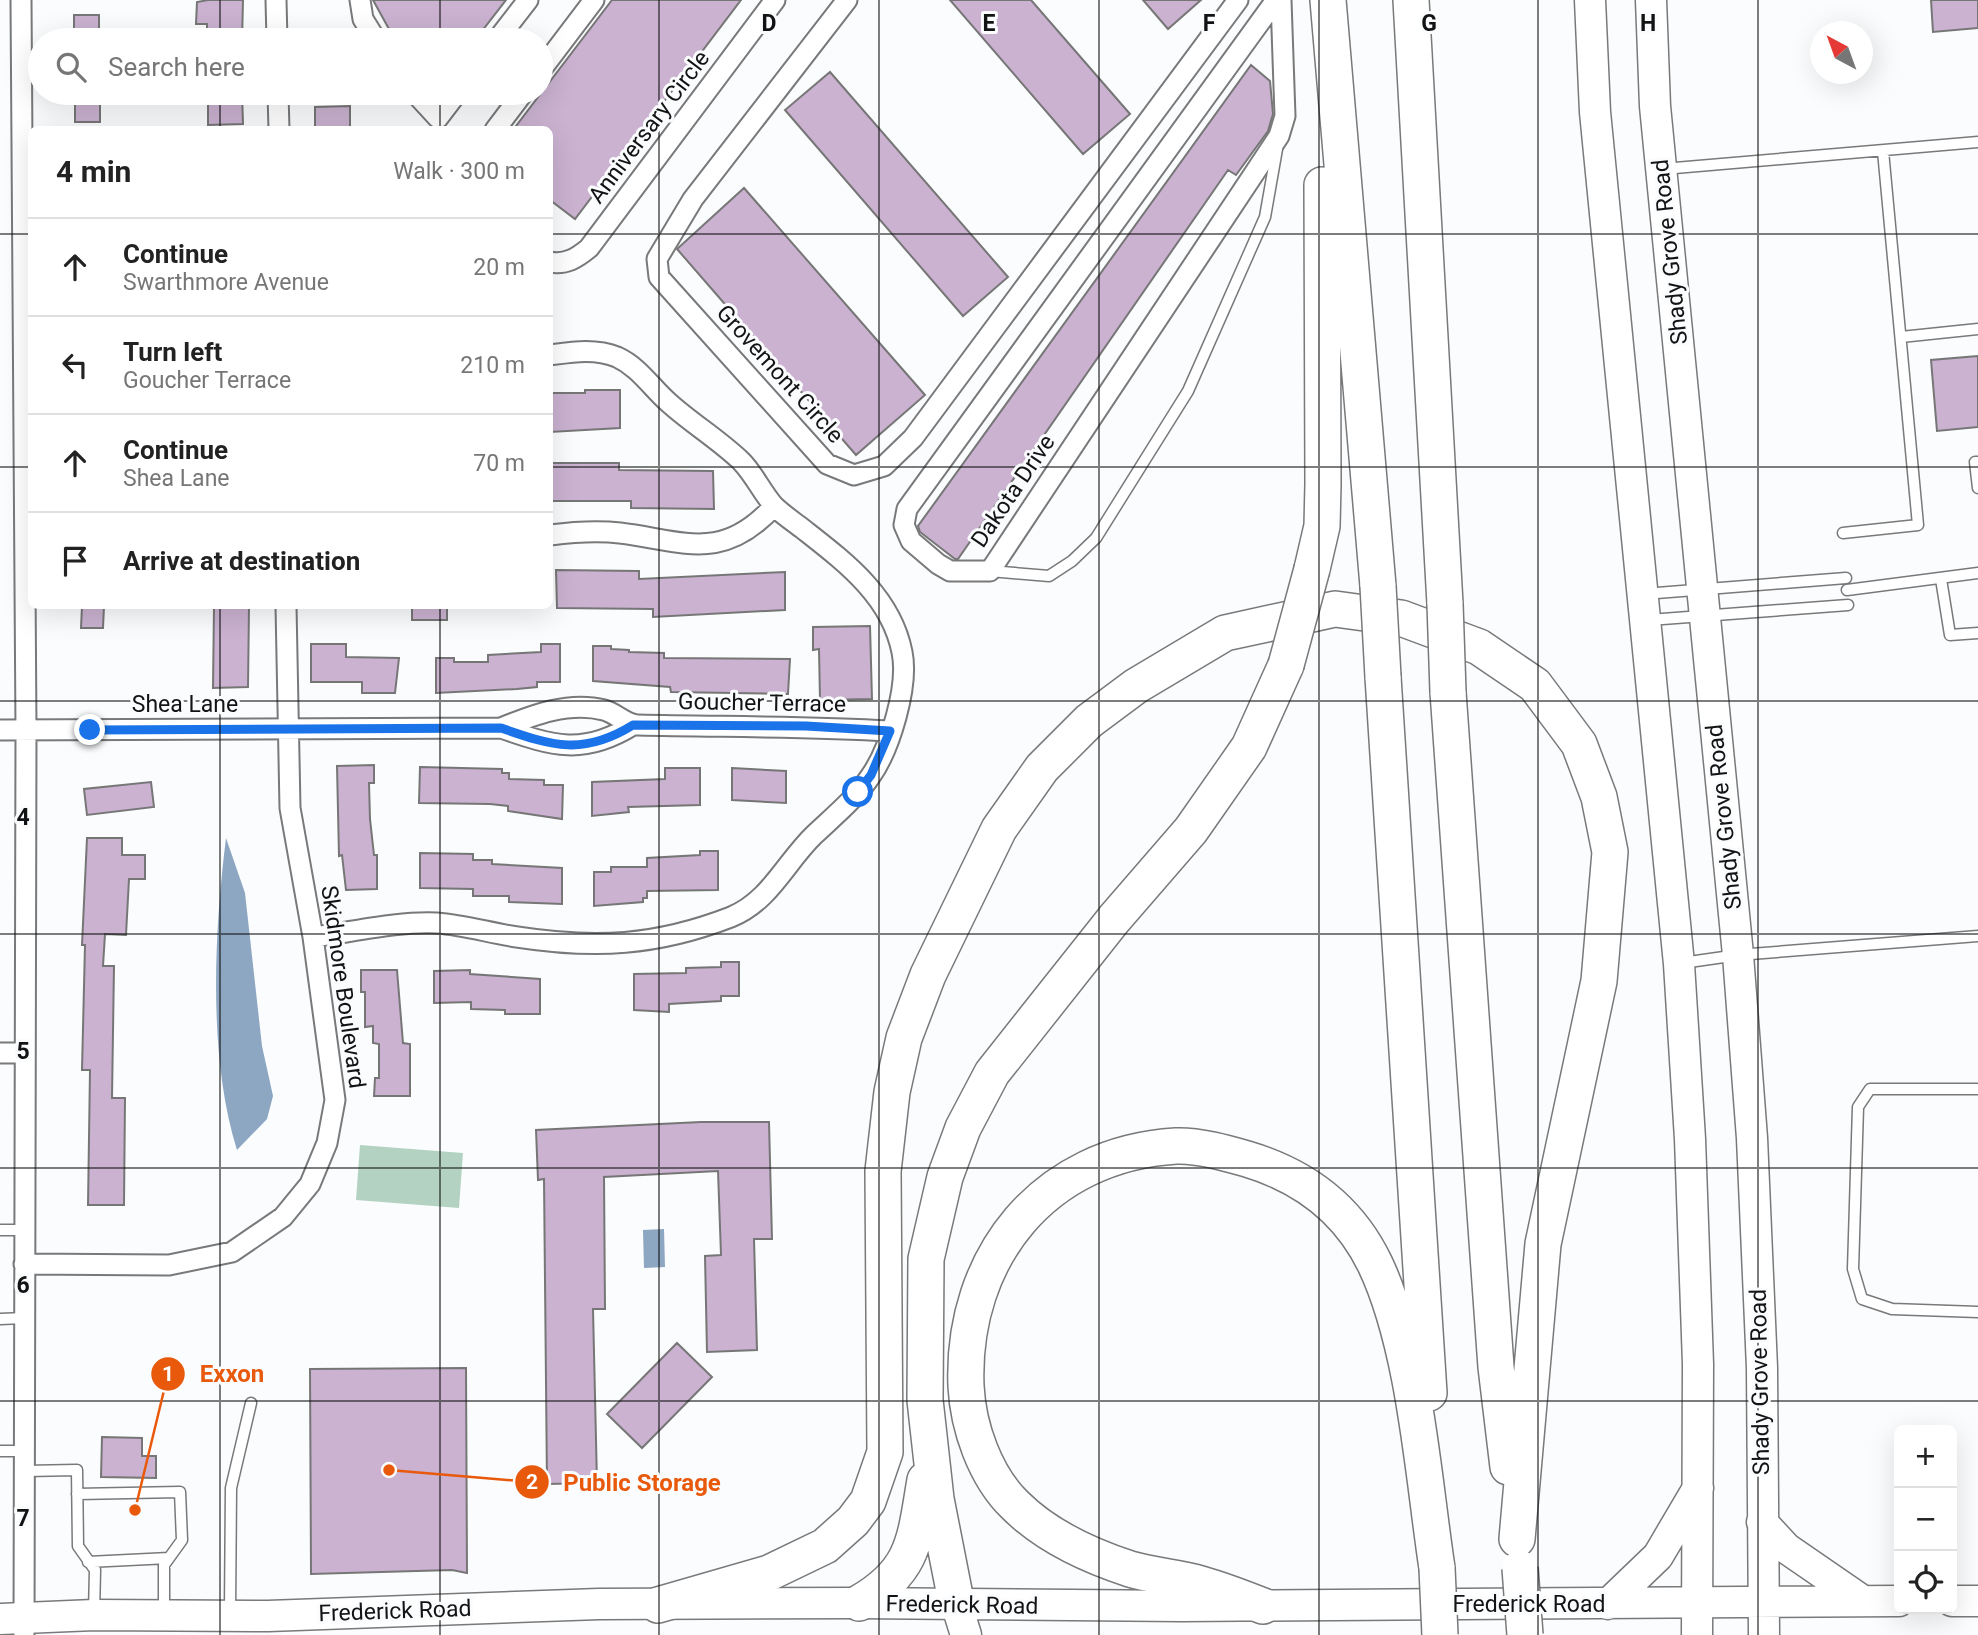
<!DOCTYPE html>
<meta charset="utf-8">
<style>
:root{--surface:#fff;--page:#f2f2f2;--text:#222;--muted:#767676;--line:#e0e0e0}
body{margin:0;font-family:Roboto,sans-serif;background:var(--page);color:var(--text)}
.controls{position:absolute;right:21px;bottom:21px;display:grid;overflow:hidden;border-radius:10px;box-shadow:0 7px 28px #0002}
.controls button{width:63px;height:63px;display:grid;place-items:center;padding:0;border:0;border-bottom:2px solid var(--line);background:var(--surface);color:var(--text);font:35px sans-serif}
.compass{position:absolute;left:1810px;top:21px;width:63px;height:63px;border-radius:50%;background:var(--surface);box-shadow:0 7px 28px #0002;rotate:319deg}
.stop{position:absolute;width:21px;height:21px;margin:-16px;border:5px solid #1a73e8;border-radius:50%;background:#fff}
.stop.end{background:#1a73e8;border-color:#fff;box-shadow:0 2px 7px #0008}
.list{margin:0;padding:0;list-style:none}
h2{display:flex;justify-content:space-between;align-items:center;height:91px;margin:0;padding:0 28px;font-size:30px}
h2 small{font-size:23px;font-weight:400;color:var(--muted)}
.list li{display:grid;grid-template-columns:46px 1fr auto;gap:21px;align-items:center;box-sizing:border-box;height:98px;padding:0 28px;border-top:2px solid var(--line)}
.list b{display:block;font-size:26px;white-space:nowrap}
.list p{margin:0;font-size:23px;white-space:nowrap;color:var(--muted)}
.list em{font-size:23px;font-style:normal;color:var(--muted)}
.icon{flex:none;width:38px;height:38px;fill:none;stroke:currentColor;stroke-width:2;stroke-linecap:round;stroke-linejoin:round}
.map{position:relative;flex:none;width:1978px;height:1635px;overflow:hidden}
.search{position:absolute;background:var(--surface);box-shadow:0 7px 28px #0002;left:28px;top:28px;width:525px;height:77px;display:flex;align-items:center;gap:18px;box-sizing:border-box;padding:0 24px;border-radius:38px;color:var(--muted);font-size:26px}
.panel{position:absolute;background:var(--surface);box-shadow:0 7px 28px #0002;left:28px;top:126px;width:525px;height:483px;border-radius:10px}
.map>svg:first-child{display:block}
</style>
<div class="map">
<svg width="1978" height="1635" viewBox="0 0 1978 1635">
<rect width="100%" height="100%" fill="#fafcfd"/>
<!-- green -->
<path fill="#b4d2c2" d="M360 1145 463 1153 459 1208 356 1200Z"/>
<!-- water -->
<path fill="#8da6c2" d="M226 838 245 893 262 1046 273 1096 267 1119 237 1150C208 1057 214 935 226 838Z
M664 1229 665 1267 644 1268 643 1230Z"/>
<!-- building -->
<path fill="#cab2d0" stroke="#777677" stroke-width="2" d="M208 0H243L242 40H207V24H196L197 2Z
M373 0H506L475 40H395Z
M612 0H741L575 219 550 200V130H513Z
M950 0H1031L1130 114 1083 154Z
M1143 0H1201L1168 29Z
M1931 0H1978V28L1933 32Z
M74 15H99V40H74Z
M1251 65 1270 81 1273 114 1268 131 1236 175 1228 170 958 559H955L920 532 918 526Z
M830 72 1008 277 963 316 785 110Z
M75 93H100V122H75Z
M208 93H242L243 124 208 125Z
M350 106V130H315V107Z
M744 188 925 395 856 455 677 249Z
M1978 356V427L1937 431 1931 360Z
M585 390H620V428L550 432V393H585Z
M550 463H619V470L713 471 714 509 631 508V501H550Z
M556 570 639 571V579L785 572V610L653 617V609L557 608Z
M82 606H104L103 628H81Z
M214 606H249L248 687 213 688Z
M412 606H447V620H412Z
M870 626 872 699 820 700 819 649 813 650V627Z
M311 644H346V657L399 658 395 693H362V682H311Z
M541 644H560V682H537V687L517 689 436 693V658H454V662H488V655L541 652Z
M593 646H611V649L629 650V652L664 653V658L790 659 788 694 671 692 670 687 593 681Z
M374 765V783H369L370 819 374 855H377V889L346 890 342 855 339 856 337 766Z
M420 767 502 769V773H509V779L544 780V785H563L562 819 508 811V806L490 804 419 803Z
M665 768H700V805L628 807 629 812 592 816V782L665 779Z
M732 768 786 771V803L732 800Z
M151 782 154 807 87 815 84 789Z
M87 838H122V855H145V879H129L126 935 105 934 103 966H114L112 1098H125L124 1205H88L90 1070H82L85 945H82Z
M700 851H718V890L647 891V898H643V902L594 906V872H611V867H647V858L700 855Z
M420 853 473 854V860H492V864L562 868V904L509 902V896H473V889L420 888Z
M721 962H739V996H721V1001L669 1004V1012L634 1010V974L686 973V968L721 967Z
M361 970H397L403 1043 410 1044V1096H374L375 1078H379V1044L373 1043V1026L365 1027V992H361Z
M470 970V974L540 979V1014H505V1010L471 1009V1002L434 1003V971Z
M701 1122H769L772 1239H754L757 1350 707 1352 705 1256 721 1255 718 1171 604 1177 605 1309H593L597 1483 547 1484 544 1179 538 1180 536 1130Z
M677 1343 712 1377 642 1448 607 1414Z
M466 1368 467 1573 452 1570 311 1574 310 1369Z
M102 1437 142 1438V1456H156V1478L101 1477Z"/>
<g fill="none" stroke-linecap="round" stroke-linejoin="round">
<defs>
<path id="service" d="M1663 169 1978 142
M1901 337 1978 329
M1978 462H1975L1978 488
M1843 533 1918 525 1883 151
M990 571 1049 576 1072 561 1096 538 1188 391 1265 217 1277 149
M1941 579 1950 635 1978 633
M1847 590 1978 573
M1644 594 1846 578
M1649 620 1848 605
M1682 963 1738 955 1978 936
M1978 1089H1870L1858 1107 1853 1269 1862 1299 1892 1309 1978 1312
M0 1230H24
M0 1319 25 1318
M0 1451H25
M25 1471 77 1470 78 1546 95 1570 94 1613
M77 1494 180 1492 182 1540 164 1565V1612
M88 1562 169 1558
M230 1612 231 1488 251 1403"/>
<path id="minor" d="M21 0 26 730 24 1635
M276 0 277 40
M360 0 363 19 376 40
M847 0 693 199 657 259 659 277 827 464 854 475 884 466 913 438 1238 0
M1276 0 907 509 904 525 911 541 938 564 950 571H990L1279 136 1285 116 1281 0
M497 40 528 0
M541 70 594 0
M278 93 279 130
M415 93 438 118 457 93
M495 130 523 93
M550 262C566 265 577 258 589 248L775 0
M550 535C573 532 596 530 620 533 684 541 722 563 774 506
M501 728C533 715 569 701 604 710 616 713 626 725 638 725 722 727 806 726 890 731
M0 730 501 728C553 746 583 756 633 725
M313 937C353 932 397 921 437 923 464 925 490 933 517 937 595 949 656 946 731 917 770 901 785 863 814 835 833 817 855 799 870 777 890 749 909 686 902 652 891 596 845 562 803 529 794 522 782 514 774 506 761 491 754 474 741 461 718 439 691 423 668 402 651 387 639 367 617 357 595 348 572 352 550 355
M0 1053H25
M24 1264 169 1265 232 1252 283 1217 310 1184 327 1143 335 1100 313 937 290 808 286 606"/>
<path id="primary" d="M1590 0 1595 112 1679 964 1690 1139 1698 1364 1697 1635
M1651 0 1655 106 1738 955 1752 1138 1762 1368 1764 1635
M1762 1522 1786 1548 1863 1601
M1952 1601H1978
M1608 1604 1658 1556 1698 1488
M957 1606 966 1635
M0 1619 94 1615 268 1616 599 1604 859 1603 1182 1606 1899 1601"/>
<path id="motorway" d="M1328 0 1378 586
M1411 0 1445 604
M1312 569 1322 526 1323 484 1322 185
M1383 677 1429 1393
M1448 692 1496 1367 1508 1467
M859 1603C915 1571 915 1539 925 1480
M658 1605 769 1573 825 1546 853 1521 868 1501 885 1452 883 1171 892 1092 904 1038 928 975 999 829 1042 768 1089 721 1136 686 1225 633 1335 609 1401 618 1479 647 1535 685 1579 744 1599 797 1610 852 1599 981 1543 1244 1517 1539
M957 1606 936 1499 925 1400 926 1259 945 1177 963 1128 992 1073 1114 919 1191 830 1249 747 1286 665
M1263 1606C1243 1598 1222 1590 1201 1584 1178 1577 1153 1576 1130 1569 1090 1556 1045 1535 1015 1505 985 1476 968 1427 966 1386 961 1257 1044 1154 1176 1146 1198 1145 1226 1153 1247 1159 1304 1176 1349 1210 1375 1264 1415 1348 1423 1476 1437 1568"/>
</defs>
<!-- service casing -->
<use href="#service" stroke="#78797b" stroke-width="13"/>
<!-- minor casing -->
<use href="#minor" stroke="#78797b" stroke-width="23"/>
<!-- primary casing -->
<use href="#primary" stroke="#78797b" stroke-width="33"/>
<!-- motorway casing -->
<use href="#motorway" stroke="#78797b" stroke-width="38"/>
<!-- service -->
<use href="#service" stroke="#fff" stroke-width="10"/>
<!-- minor -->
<use href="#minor" stroke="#fff" stroke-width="19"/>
<!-- primary -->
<use href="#primary" stroke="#fff" stroke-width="30"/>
<!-- motorway -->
<use href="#motorway" stroke="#fff" stroke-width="35"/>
<defs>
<path id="motorway-bridge" d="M1378 586 1383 677
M1445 604 1448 692
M1286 665 1312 569
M1437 1568 1440 1635
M1520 1568 1525 1635"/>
</defs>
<!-- motorway-bridge casing -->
<use href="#motorway-bridge" stroke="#78797b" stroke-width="38" stroke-linecap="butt"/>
<!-- motorway-bridge -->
<use href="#motorway-bridge" stroke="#fff" stroke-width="35"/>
</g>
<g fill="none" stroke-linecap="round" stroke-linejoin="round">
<!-- route -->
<path stroke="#1a73e8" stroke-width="9" d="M90 730 501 728C553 746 583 756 633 725L806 726 890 731 871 775 858 792"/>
</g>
<!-- grid -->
<path fill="none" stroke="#121313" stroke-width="2" stroke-opacity="0.55" d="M220 0V40M440 0V40M659 0V1635M879 0V1635M1099 0V1635M1319 0V1635M1538 0V1635M1758 0V1635M220 93V130M440 93V130M0 234H32M550 234H1978M0 467H32M550 467H1978M220 606V1635M440 606V1635M0 701H1978M0 934H1978M0 1168H1978M0 1401H1978"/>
<g text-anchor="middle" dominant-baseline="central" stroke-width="6" stroke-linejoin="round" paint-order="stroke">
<!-- street labels -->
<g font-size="23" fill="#121313" stroke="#fafcfd">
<text transform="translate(649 127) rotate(-53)">Anniversary Circle</text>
<text transform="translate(1670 252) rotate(-96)">Shady Grove Road</text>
<text transform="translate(780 374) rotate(48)">Grovemont Circle</text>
<text transform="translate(1013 491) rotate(-56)">Dakota Drive</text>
<text transform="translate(762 703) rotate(1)">Goucher Terrace</text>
<text x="185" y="704">Shea Lane</text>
<text transform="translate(1724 817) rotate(-96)">Shady Grove Road</text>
<text transform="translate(343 987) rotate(82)">Skidmore Boulevard</text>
<text transform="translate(1760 1382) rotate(-91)">Shady Grove Road</text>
<text x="1529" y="1604">Frederick Road</text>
<text transform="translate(962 1605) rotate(1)">Frederick Road</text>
<text transform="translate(395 1611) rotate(-2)">Frederick Road</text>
</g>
</g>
<g font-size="23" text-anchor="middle" font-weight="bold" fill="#121313" stroke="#fafcfd" stroke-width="6" stroke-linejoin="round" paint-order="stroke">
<text x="769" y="31">D</text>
<text x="989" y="31">E</text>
<text x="1209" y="31">F</text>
<text x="1429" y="31">G</text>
<text x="1648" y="31">H</text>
<text x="23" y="825">4</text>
<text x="23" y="1059">5</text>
<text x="23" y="1293">6</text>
<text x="23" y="1526">7</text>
</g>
<!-- callouts -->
<path fill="none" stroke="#e8590c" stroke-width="2.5" d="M135 1510L168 1374M389 1470L532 1482"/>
<g fill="#e8590c" stroke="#fafcfd" stroke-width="2.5">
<circle cx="135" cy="1510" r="7"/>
<circle cx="389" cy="1470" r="7"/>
<circle cx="168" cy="1374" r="18"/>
<circle cx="532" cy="1482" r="18"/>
</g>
<g font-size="21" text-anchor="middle" font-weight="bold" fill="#fff">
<text x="168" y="1381">1</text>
<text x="532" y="1489">2</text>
</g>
<g font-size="24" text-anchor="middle" font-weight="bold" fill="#e8590c" stroke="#fafcfd" stroke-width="6" stroke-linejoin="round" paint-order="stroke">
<text x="232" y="1382">Exxon</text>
<text x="642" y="1491">Public Storage</text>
</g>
</svg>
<div class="controls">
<button>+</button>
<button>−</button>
<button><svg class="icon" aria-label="locate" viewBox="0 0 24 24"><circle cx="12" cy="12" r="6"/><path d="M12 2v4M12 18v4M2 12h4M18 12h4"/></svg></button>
</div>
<svg class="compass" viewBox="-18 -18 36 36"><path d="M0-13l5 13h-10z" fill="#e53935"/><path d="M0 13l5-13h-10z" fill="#767676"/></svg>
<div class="stop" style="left:858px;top:792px"></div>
<div class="stop end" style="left:90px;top:730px"></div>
<div class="search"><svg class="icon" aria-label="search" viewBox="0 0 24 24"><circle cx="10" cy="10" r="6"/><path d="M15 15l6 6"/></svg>Search here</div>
<section class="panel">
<h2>4 min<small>Walk · 300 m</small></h2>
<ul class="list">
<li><svg class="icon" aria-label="ahead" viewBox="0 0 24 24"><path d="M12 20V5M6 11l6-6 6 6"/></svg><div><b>Continue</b><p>Swarthmore Avenue</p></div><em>20 m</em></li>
<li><svg class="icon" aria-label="left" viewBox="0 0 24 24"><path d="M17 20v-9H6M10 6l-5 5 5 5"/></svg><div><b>Turn left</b><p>Goucher Terrace</p></div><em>210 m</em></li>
<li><svg class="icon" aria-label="ahead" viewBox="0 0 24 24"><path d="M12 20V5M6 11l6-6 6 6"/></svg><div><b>Continue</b><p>Shea Lane</p></div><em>70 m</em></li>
<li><svg class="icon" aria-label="arrive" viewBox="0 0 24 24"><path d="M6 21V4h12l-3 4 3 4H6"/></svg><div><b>Arrive at destination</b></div></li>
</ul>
</section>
</div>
